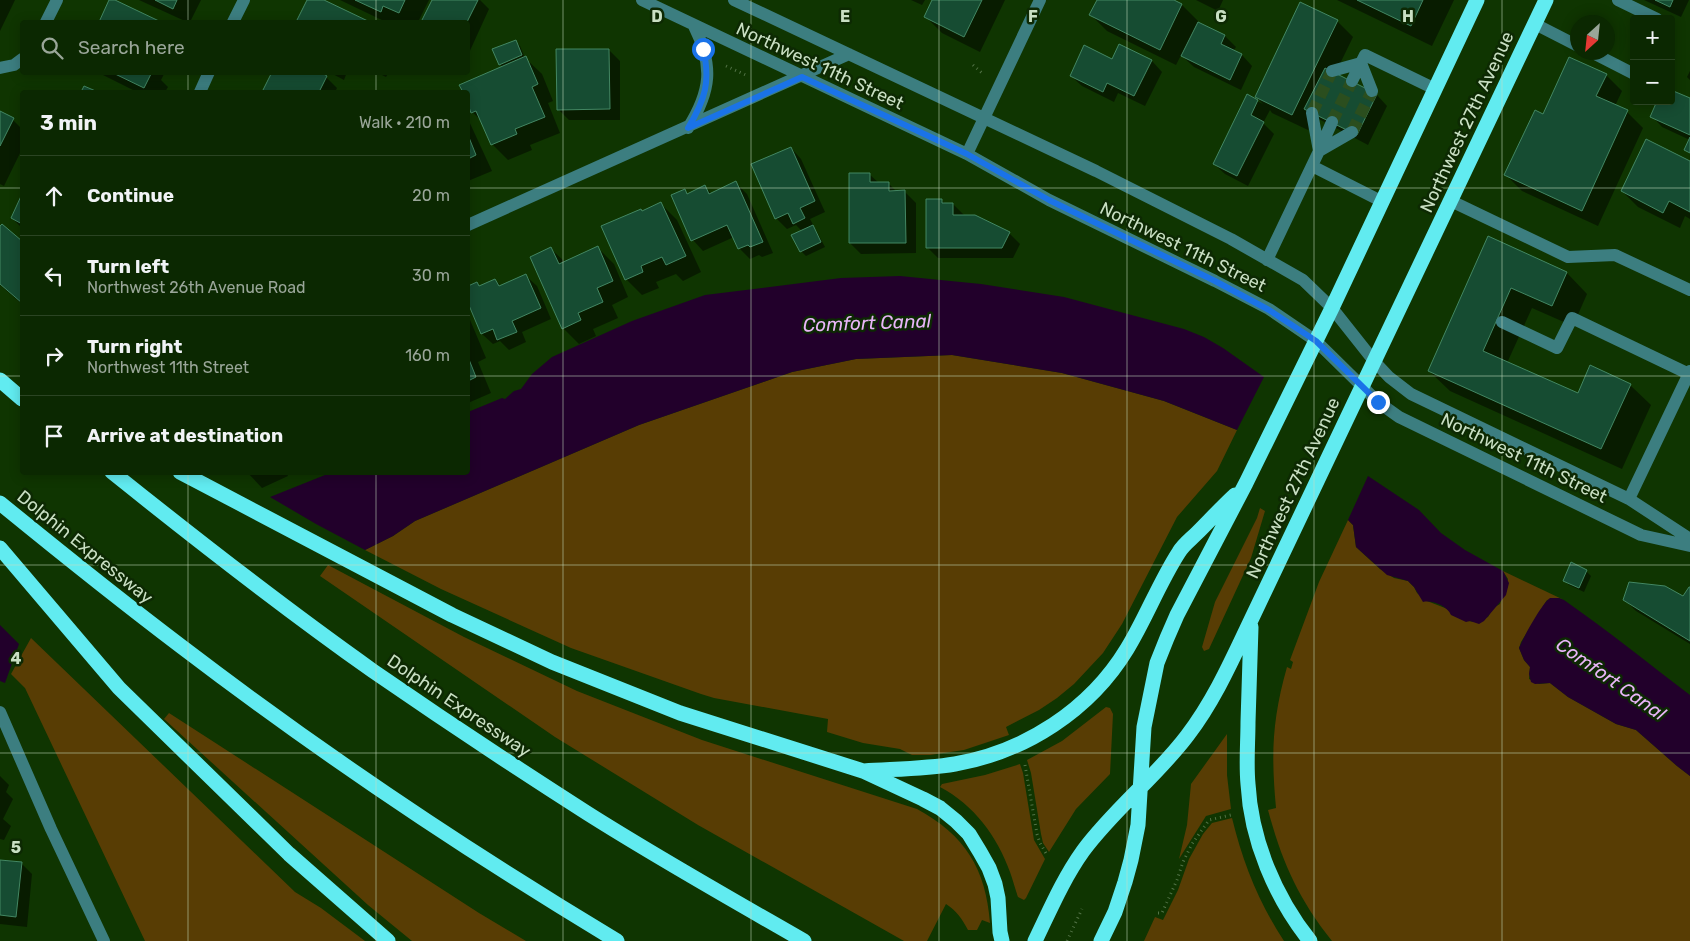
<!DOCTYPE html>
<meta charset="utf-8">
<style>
:root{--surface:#0b2801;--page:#14300b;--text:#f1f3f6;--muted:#9aa699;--line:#2b4423}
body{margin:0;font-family:Rubik,sans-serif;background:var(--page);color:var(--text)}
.controls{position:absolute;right:15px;top:15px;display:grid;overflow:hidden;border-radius:5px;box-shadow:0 2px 12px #0003}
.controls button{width:45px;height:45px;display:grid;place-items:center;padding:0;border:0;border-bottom:1px solid var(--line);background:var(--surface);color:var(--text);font:25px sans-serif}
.compass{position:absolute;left:1570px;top:15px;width:45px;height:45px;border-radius:50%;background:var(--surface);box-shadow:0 2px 12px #0003;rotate:207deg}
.stop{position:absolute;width:15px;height:15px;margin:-11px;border:4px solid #1a73e8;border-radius:50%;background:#fff}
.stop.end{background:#1a73e8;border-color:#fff;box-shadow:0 1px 5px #0008}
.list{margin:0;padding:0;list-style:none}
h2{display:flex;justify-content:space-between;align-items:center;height:65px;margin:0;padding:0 20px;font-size:21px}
h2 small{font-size:16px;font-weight:400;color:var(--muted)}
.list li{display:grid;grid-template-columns:32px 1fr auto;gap:15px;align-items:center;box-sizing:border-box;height:80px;padding:0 20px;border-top:1px solid var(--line)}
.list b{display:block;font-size:19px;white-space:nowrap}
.list p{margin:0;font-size:16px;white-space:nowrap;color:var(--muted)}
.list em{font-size:16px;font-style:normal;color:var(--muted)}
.icon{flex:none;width:28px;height:28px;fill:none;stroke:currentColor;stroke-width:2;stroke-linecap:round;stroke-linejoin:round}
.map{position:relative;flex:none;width:1690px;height:941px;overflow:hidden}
.search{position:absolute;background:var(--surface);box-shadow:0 2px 12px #0003;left:20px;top:20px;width:450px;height:55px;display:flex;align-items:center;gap:12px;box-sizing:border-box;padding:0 18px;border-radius:5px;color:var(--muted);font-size:19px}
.panel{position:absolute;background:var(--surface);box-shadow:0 2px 12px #0003;left:20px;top:90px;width:450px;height:385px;border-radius:5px}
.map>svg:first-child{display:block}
</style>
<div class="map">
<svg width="1690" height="941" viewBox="0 0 1690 941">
<rect width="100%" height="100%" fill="#0f3501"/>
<!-- green -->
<path fill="#583d04" d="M952 355 1062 373 1164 401 1237 430 1217 471 1177 517 1122 624 1103 653 1074 684 1057 698 1039 710 1006 727 1009 735 964 750 930 755H912L900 749 863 743 827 732 828 719 714 698 701 694 571 648 441 589 365 550 393 536 415 521 639 425 792 372 856 359Z
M1260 508 1265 511 1251 558 1209 649 1204 651 1202 647 1215 602 1257 518Z
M1348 520 1353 525 1356 547 1380 569 1394 578 1408 581 1414 587 1417 593 1427 601 1445 608 1468 621 1475 622 1488 617 1493 608 1500 604 1508 579 1503 571 1564 600 1559 598 1547 600 1521 642 1519 648 1524 660 1530 667 1529 679 1539 684 1550 683 1568 697 1616 724 1636 730 1677 766 1690 776V941H1332C1298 898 1282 862 1268 810L1276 808C1271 754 1272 720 1287 667L1291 669 1293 662 1290 660 1319 582Z
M328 565 464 637 577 691 702 740 917 809C965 835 986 869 990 923L982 920 977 930H968C962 919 957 911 946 904L927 941H904L698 825 555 737 320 576Z
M31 638 295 892 321 908 365 941H145L25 688 11 674Z
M1106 707 1110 708 1113 714 1110 774 1076 809 1049 852 1043 843 1041 834 1031 773 1027 760 1062 741Z
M169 713 479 913 526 941H412L368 905 164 719Z
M1227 734V775L1231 809 1206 816 1179 859 1187 825 1191 784Z
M1020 764 1023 773 1034 840 1045 859 1026 898 1024 900 1018 897C1015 889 1013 880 1010 872 997 836 974 805 940 787L942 784 985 775Z
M1232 818C1243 863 1259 903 1284 941H1144L1155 917 1163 920 1178 890 1189 859 1203 834 1212 823Z"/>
<!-- water -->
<path fill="#22002b" d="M900 276 981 284 1064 297 1184 329 1204 337 1223 348 1264 377 1237 430 1164 401 1062 373 952 355 856 359 792 372 639 425 415 521 393 536 365 550 316 524 270 497 330 473 468 472V412L502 398 505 399 514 391 521 389 532 374 552 357 632 321 705 295 841 278Z
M1368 476 1419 510 1441 533 1465 550 1503 571 1509 583 1506 595 1484 621 1479 624 1470 621 1466 622 1451 615C1447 606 1433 600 1423 602L1414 587 1408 581 1387 575 1356 547 1353 525 1348 520Z
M1550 598H1559L1564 600C1607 630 1648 663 1690 695V776L1677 766 1636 730 1616 724 1568 697 1550 683 1535 684 1531 682 1529 674 1530 667 1524 660 1519 648C1523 638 1542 603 1550 598Z
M0 625 19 644 5 683 0 681Z"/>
<!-- shadow -->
<path fill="#0007" d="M0 0H15L0 31Z
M111 0H112L159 22H100Z
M139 0H201L190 22H187Z
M309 0H321L367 22H298Z
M340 0H429L418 22 400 21 399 22H386Z
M433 0H480L489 9 468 55V22H423Z
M911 0H925L922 5Z
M934 0H1005L980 52 942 33 926 17Z
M1098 0H1171L1182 5 1198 21 1197 23 1225 36 1236 47 1233 51 1242 55 1252 66 1241 90 1194 67 1181 55 1176 65 1107 31 1091 15Z
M1196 0H1223L1218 11Z
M1337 0H1454L1432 46Z
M1644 0H1689L1681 17Z
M1337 21 1353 37 1335 74 1377 95 1387 106 1368 145 1315 117 1308 130 1272 113 1270 110 1263 123 1274 134 1248 186 1225 174 1214 164 1247 96 1263 104 1256 97Z
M515 41 520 46 525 58 542 74 553 101 548 103 560 133 530 145 532 150 508 160 492 144 483 122 472 112 468 101V92H464L461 85 503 68 500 64Z
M1120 45 1152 61 1162 72 1145 106 1118 93 1114 102 1082 86 1071 76 1113 60Z
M609 50 620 61V120H569L558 109Z
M1690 71V80L1687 77Z
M97 72H165L161 80 168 87 165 92H137Z
M273 72 326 77 337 88 335 92H263Z
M329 72H347L344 80Z
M376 72H389L386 77Z
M1606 75 1622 91 1615 106 1627 112 1643 128 1598 226 1522 191 1506 175 1544 116Z
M1690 100V140L1662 127 1652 116 1671 101Z
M0 113 13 120 22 129V149L4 186 0 184Z
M468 119 492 171 468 181Z
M791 148 801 159 825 212 810 219 825 247 806 256 801 251 802 231 796 225 787 229 776 218Z
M1690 162V219L1685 216 1680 228 1638 207 1622 191Z
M869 174 879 183 889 184 897 192H905L916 203V253L861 254 850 243Z
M736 183 747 194 773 253 762 257 759 255 750 259 739 248 734 237 703 251 693 240 684 190 688 194 705 187 712 194Z
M22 197V228L12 218Z
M941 200 946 204H953L964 215 1009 233 1020 244 1013 258H938L927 247Z
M661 204 677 220 701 272 683 281 676 274 656 282 659 288 642 295 626 279Z
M2 225 22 243V304L0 285V228Z
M1489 238 1567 273 1587 294 1573 326 1532 308 1507 363 1578 395 1630 385 1651 405 1622 469 1450 391 1429 371Z
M598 248 614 264 628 297 612 305 618 318 593 329 596 336 579 344 563 328 551 249 565 262Z
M526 276 537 286 551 319 522 332 526 342 509 350 500 341 493 344 482 334 468 300V287L477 283 480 287 495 280 501 286Z
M468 315 486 358 478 362 491 393 468 403Z
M247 472H286L288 476 262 488Z
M1586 571 1591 576 1584 592 1569 585 1564 580Z
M1690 589V644L1636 611 1625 600 1683 598Z
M0 776 9 785 6 792 13 799 3 819 11 826 4 840 0 839Z
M0 861 21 863 32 874 27 927 0 924Z"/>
<!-- building -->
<path fill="#164c32" stroke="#438763" d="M109 0H115L159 21 158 22H99Z
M155 0H177L173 9Z
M307 0H324L370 22H296Z
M355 0H405L399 13 383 6 381 12Z
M432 0H478L467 22H421Z
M932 0H982L964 37 924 17Z
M1097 0H1174L1182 4 1160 50 1089 15Z
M1357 0H1423L1411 26Z
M1655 0H1673L1670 7Z
M1300 2 1338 20 1292 115 1255 97Z
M1198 22 1225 35 1221 44 1242 54 1230 80 1181 56Z
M516 40 522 55 499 65 492 49Z
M1119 44 1152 60 1134 96 1107 83 1103 92 1070 76 1084 45 1112 59Z
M556 49H609L610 109 557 110Z
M526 56 538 84 532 87 545 117 515 129 517 134 491 145 476 111 471 113 468 104V92H463L459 85Z
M1569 57 1607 74 1596 96 1628 110 1582 211 1504 175 1535 110 1543 114Z
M1325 68 1377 94 1357 135 1304 109Z
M111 72H152L144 88Z
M272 72H320L327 76 319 92H262Z
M84 86 98 92H81Z
M1671 90 1690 98V135L1650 117 1657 101H1671Z
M1247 94 1258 100 1251 115 1264 122 1237 176 1213 164Z
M0 111 14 118 0 146Z
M468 135 476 155 468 159Z
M1690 137V153L1684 150Z
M1646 139 1690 161V212L1669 201 1663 213 1621 191Z
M791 147 815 201 800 208 805 218 793 224 788 213 775 219 751 164Z
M849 173H870V182H889V191L905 190 906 243H849Z
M736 181 763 242 750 247 748 245 738 249 727 225 691 241 671 195 685 189 687 194 705 185 709 194Z
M22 194V224L11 218Z
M926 199H942V203H953V215H975L1010 232 1002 248H926Z
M661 202 686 256 666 265 662 257 641 266 643 272 625 280 601 226 641 209 642 211Z
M2 224 22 241V303L0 284V226Z
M813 225 821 242 800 252 791 235Z
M1488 236 1567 272 1552 306 1511 288 1483 351 1578 393 1590 365 1631 384 1601 449 1428 371Z
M598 246 613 281 597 288 603 302 578 313 581 320 562 329 530 257 551 247 559 264Z
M526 274 541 308 512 321 517 332 497 340 493 329 481 334 468 303V286L477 282 479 286 495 279 499 286Z
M468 357 476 377 468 381Z
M1571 562 1587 570 1579 588 1563 581Z
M1629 582 1665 586 1683 596 1689 587H1690V641L1623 600Z
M0 860 22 862 16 917 0 915Z"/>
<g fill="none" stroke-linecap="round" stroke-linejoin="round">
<!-- minor-tunnel -->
<path stroke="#2b4e1e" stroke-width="12" stroke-dasharray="12 6" stroke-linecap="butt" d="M1312 113 1332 71
M1332 122 1352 81
M1352 132 1372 91"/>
<!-- path -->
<path stroke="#537347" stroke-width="3" stroke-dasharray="1 4" stroke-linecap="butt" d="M973 65 982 73
M726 66 748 76
M1025 765 1037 834 1040 843 1047 855
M1158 913H1162L1177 880 1183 862 1192 844 1209 820 1231 815
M1067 941 1082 909"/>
<!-- minor -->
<path stroke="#3c7e80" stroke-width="12" d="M642 0 967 154 1049 200 1215 281 1269 309 1316 341 1378 402 1399 417 1641 535 1690 546
M734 0 1096 171 1231 239 1303 280 1332 308 1374 361 1389 377 1411 394 1629 499 1690 539
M1618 0 1657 19
M46 22 57 0
M233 22 244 0
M1535 24 1578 46
M1591 52 1634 74
M0 68 14 65 22 59
M1332 71 1361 63 1365 55 1435 89
M1352 81 1361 63 1372 91
M200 92 209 72
M1312 113 1319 151 1332 122
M688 128C711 91 714 66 694 26
M967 154 1040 0
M1312 166 1383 202
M1451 201 1568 257 1615 255 1690 290
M468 225 849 54
M1267 260 1319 151 1352 132
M1502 322 1557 348 1572 318 1689 374
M1629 499 1690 371
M0 712 51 829 104 941"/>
<!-- highway -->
<path stroke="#61ebf0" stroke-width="15" d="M0 380 22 399
M112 472C198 541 284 608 373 671 444 720 515 767 587 813 658 858 731 899 804 941
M180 472 452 615 552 662 680 713 863 771 923 799 940 808 956 821 969 834 980 852 989 868 995 884 998 898 1000 932 1002 941
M0 503C60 552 120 600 182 647 321 753 467 851 617 941
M0 548 119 688 289 854 388 941
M1251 627C1250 659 1249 691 1248 722 1248 743 1246 763 1248 784 1251 840 1275 897 1310 941
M864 771C894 769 925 769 955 764 1025 752 1090 710 1127 649 1146 618 1159 583 1179 552 1183 545 1191 539 1197 533 1210 520 1222 507 1235 495
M1035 941C1050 910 1063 879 1083 851 1114 809 1156 777 1187 736 1214 701 1232 660 1251 620L1546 0
M1101 941 1115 912 1125 882 1131 860 1138 825 1144 727 1157 663 1167 638 1177 615 1246 483 1332 308 1477 0"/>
</g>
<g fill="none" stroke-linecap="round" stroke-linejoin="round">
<!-- route -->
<path stroke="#1a73e8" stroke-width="6" d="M703 49C711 81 705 100 688 128L802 77 967 154 1049 200 1215 281 1269 310 1316 341 1378 402"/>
</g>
<!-- grid -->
<path fill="none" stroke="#c9dfc3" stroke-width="1" stroke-opacity="0.55" d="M188 0V22M376 0V22M563 0V941M751 0V941M939 0V941M1127 0V941M1314 0V941M1502 0V941M188 72V92M376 72V92M0 188H22M468 188H1690M0 376H22M468 376H1690M188 472V941M376 472V941M0 565H1690M0 753H1690"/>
<g text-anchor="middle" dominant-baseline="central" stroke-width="5" stroke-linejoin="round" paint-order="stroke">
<!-- street labels -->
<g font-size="18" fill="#c9dfc3" stroke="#0d2903">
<text transform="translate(820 66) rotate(25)">Northwest 11th Street</text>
<text transform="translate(1467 122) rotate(-65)">Northwest 27th Avenue</text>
<text transform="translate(1183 247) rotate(26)">Northwest 11th Street</text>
<text transform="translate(1524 458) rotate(26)">Northwest 11th Street</text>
<text transform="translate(1293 488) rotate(-65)">Northwest 27th Avenue</text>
<text transform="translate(85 547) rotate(39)">Dolphin Expressway</text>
<text transform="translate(459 706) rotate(34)">Dolphin Expressway</text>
</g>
<!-- water labels -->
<g font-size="19" font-style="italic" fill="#e9b5f8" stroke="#0d2903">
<text transform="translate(867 323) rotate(-2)">Comfort Canal</text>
<text transform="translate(1611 679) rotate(35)">Comfort Canal</text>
</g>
</g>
<g font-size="16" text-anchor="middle" font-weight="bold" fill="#c9dfc3" stroke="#0d2903" stroke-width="5" stroke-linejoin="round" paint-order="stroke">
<text x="657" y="22">D</text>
<text x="845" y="22">E</text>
<text x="1033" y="22">F</text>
<text x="1221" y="22">G</text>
<text x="1408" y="22">H</text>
<text x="16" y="664">4</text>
<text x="16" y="853">5</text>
</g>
</svg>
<div class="controls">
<button>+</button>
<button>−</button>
</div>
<svg class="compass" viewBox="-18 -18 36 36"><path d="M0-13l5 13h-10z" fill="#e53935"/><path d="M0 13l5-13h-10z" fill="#9aa699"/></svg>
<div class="stop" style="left:703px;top:49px"></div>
<div class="stop end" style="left:1378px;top:402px"></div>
<div class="search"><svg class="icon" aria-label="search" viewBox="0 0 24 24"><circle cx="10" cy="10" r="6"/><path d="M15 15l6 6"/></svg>Search here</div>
<section class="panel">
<h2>3 min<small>Walk · 210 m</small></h2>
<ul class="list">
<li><svg class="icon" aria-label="ahead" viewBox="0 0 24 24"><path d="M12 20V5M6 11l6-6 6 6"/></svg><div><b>Continue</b></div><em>20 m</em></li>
<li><svg class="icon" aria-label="left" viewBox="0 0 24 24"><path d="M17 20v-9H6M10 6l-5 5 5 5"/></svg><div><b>Turn left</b><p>Northwest 26th Avenue Road</p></div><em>30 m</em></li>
<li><svg class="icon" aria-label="right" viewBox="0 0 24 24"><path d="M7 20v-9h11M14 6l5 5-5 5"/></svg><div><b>Turn right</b><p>Northwest 11th Street</p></div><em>160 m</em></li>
<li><svg class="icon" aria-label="arrive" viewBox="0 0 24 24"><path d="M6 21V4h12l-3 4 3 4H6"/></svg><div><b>Arrive at destination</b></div></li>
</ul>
</section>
</div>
